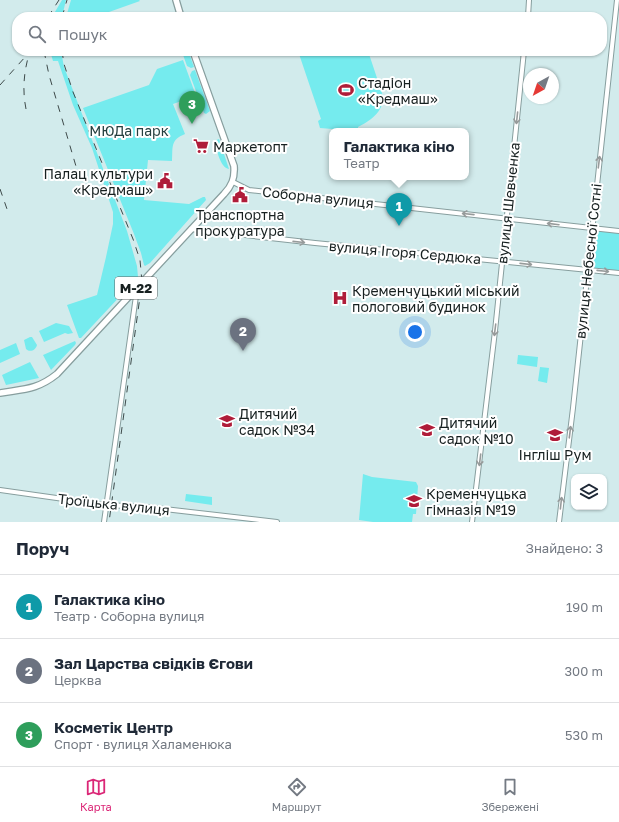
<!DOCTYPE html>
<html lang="uk">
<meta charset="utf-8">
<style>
:root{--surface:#fff;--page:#f2f2f3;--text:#1f2937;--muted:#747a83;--line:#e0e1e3;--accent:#db2777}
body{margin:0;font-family:"Golos Text",sans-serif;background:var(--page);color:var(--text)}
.controls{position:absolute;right:12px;bottom:12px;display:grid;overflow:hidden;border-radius:8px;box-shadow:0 1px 3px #0004}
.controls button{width:36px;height:36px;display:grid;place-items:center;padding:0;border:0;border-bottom:1px solid var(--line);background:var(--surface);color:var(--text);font:20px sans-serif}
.compass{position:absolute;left:523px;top:68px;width:36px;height:36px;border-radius:50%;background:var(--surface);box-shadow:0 1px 3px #0004;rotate:220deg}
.you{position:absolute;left:415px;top:332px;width:14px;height:14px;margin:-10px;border:3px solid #fff;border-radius:50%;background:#1a73e8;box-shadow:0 0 0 6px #1a73e833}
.badge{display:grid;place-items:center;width:26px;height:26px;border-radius:50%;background:var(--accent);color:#fff;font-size:13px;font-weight:700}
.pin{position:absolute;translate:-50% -33px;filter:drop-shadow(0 1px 2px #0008)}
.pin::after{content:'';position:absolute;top:21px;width:14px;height:12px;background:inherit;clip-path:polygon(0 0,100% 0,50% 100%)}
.popup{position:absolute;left:329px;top:128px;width:140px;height:52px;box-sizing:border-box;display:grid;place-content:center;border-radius:8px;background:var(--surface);filter:drop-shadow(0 1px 3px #0005);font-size:13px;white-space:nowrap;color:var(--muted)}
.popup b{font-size:15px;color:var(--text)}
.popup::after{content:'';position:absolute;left:50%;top:100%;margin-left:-8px;border:8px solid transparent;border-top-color:var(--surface)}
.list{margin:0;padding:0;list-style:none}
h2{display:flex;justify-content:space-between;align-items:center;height:52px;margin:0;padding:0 16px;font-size:17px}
h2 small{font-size:13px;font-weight:400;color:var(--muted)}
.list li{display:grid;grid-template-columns:26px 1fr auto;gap:12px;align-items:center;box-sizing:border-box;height:64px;padding:0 16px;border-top:1px solid var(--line)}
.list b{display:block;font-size:15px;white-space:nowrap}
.list p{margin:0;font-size:13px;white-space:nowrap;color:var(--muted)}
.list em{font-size:13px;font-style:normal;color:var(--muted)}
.icon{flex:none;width:22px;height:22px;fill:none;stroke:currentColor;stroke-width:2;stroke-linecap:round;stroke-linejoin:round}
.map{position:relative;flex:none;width:619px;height:522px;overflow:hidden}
.search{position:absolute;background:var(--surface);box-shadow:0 1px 3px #0004;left:12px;right:12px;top:12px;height:44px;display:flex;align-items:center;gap:10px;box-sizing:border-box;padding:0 14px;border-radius:16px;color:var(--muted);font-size:15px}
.sheet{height:244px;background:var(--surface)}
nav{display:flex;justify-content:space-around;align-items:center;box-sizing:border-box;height:56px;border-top:1px solid var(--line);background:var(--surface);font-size:11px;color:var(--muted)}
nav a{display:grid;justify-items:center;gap:2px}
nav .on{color:var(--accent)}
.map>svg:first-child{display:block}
</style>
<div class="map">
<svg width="619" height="522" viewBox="0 0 619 522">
<rect width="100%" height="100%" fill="#d2ebec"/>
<!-- green -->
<path fill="#75ebee" d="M62 0H66L62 17H52Z
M71 0H139L140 1 109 12 110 15 105 17H66Z
M50 51H61L64 67 127 231 137 266 138 277 81 338H79L67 305 97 295 106 257 113 224V212L92 148 73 105 58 61H53Z
M298 51H368L383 96C384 111 371 121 358 127V131L320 128 318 121 321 119Z
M182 52 189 53 194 67 191 68 187 66Z
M183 60 195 93 193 97 173 104 185 134C170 140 173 147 172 161L148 160 144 200 189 204 203 197H205L206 200 150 263 145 266 144 265 141 253 134 234 83 108 149 85 157 69Z
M195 70 210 111 206 114 204 113 190 75 192 71Z
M219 139 229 169C220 168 217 149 214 141Z
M595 228 619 231V273L590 270Z
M56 323 69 326 73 333 68 334 65 333 44 342 39 331Z
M30 337H32L37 345C36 350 30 353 26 349L24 340Z
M75 341 76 343 75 345 51 370 43 355Z
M16 343 20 354 0 363V350Z
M518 355 538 357 537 367 517 364Z
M30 362 39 378 6 385 2 375Z
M540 367 549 368 547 383 538 381Z
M363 474 372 477 416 482 418 486 416 514H413L412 522H373L359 520Z
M186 494 212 497V505L185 501Z"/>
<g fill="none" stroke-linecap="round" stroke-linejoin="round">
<defs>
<path id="secondary" d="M528 17 529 0
M233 182 249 190 619 231
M191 229 315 243 619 273
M0 490 106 505 147 507 277 522
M104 522 136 296 132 293
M472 522 495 331 524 51
M559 522 573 408 617 0"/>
<path id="highway" d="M176 0 181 17
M0 393C24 389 37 390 57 374L224 194C232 186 235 178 234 166L193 51"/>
</defs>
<!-- secondary casing -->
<use href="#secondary" stroke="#879e9e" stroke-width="6"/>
<!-- highway casing -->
<use href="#highway" stroke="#879e9e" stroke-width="8"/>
<!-- secondary -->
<use href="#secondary" stroke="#fff" stroke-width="4"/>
<!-- highway -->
<use href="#highway" stroke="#fff" stroke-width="5.5"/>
<!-- rail -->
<path stroke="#3e4a4a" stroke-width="1" stroke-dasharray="7 7" stroke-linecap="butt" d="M48 17 59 0
M62 17 67 0
M44 51 49 75 78 173
M62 51 64 64 73 92 133 239 140 260 142 282 109 522
M0 85 26 56
M26 109C22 89 24 70 30 51
M0 189 7 209"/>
</g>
<!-- one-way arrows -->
<defs><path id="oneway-shaft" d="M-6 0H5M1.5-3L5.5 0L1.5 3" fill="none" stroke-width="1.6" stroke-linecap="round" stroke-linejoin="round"/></defs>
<g stroke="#979b9b">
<use href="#oneway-shaft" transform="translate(517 118) rotate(96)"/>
<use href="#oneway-shaft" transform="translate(599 162) rotate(-83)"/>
<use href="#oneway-shaft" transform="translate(468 214) rotate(-174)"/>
<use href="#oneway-shaft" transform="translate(553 224) rotate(-173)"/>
<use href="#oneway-shaft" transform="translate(299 242) rotate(6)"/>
<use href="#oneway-shaft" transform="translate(526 264) rotate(6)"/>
<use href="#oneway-shaft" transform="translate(603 271) rotate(6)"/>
<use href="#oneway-shaft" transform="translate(495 330) rotate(97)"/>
<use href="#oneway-shaft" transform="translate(570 432) rotate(-83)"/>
<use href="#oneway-shaft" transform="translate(480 460) rotate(97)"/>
<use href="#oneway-shaft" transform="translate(561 503) rotate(-84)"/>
</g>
<!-- icons -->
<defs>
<symbol id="stadium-bare" viewBox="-9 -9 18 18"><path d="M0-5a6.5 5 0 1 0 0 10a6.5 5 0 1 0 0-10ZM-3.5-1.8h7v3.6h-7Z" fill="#af1c39" stroke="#fff" stroke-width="2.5" paint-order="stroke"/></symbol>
<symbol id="supermarket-bare" viewBox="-9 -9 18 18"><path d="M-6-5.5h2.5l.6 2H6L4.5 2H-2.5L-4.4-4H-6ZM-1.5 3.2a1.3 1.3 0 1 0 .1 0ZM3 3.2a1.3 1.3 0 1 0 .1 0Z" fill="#af1c39" stroke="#fff" stroke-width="2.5" paint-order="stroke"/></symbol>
<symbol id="civic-bare" viewBox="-9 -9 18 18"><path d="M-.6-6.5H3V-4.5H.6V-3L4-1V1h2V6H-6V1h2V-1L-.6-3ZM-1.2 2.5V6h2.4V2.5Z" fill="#af1c39" stroke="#fff" stroke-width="2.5" paint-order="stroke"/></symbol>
<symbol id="hospital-bare" viewBox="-9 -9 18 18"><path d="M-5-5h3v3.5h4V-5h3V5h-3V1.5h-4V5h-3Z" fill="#af1c39" stroke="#fff" stroke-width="2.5" paint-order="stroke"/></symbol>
<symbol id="school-bare" viewBox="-9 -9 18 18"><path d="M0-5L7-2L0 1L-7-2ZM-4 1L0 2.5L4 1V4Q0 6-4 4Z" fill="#af1c39" stroke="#fff" stroke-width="2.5" paint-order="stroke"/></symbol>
</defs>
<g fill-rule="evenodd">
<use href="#stadium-bare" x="335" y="79" width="22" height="22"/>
<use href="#supermarket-bare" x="190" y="135" width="22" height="22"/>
<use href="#civic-bare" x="154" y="170" width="22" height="22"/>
<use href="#civic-bare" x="229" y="184" width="22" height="22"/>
<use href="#hospital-bare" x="329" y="287" width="22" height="22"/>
<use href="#school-bare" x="216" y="410" width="22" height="22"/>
<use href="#school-bare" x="416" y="419" width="22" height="22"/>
<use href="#school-bare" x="544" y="424" width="22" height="22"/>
<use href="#school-bare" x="403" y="490" width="22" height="22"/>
</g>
<g text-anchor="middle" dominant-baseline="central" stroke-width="4" stroke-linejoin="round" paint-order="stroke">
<!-- shield labels -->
<rect fill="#fff" stroke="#5d6363" stroke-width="1" x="115" y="277" width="42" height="22" rx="3"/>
<g font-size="13" font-weight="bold" fill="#172020">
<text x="136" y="288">М-22</text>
</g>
<!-- poi labels -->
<g font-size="14" fill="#172020" stroke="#fff" text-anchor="start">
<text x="358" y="82">Стадіон<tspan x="358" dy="16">«Кредмаш»</tspan></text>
<text x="213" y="146">Маркетопт</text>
<text x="153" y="173" text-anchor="end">Палац культури<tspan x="153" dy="16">«Кредмаш»</tspan></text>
<text x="240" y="214" text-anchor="middle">Транспортна<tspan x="240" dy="16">прокуратура</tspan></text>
<text x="352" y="290">Кременчуцький міський<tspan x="352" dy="16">пологовий будинок</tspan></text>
<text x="239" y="413">Дитячий<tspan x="239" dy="16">садок №34</tspan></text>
<text x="439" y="422">Дитячий<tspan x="439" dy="16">садок №10</tspan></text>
<text x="555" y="454" text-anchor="middle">Інгліш Рум</text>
<text x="426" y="493">Кременчуцька<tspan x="426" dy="16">гімназія №19</tspan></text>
</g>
<!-- park labels -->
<g font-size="14" fill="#264040" stroke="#fff">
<text x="129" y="130">МЮДа парк</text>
</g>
<!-- street labels -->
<g font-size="14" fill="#172020" stroke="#fff">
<text transform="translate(318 197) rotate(6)">Соборна вулиця</text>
<text transform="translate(508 203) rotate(-84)">вулиця Шевченка</text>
<text transform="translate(405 252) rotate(5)">вулиця Ігоря Сердюка</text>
<text transform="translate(588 261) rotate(-84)">вулиця Небесної Сотні</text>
<text transform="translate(114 504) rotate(6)">Троїцька вулиця</text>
</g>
</g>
</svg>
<div class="controls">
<button><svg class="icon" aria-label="layers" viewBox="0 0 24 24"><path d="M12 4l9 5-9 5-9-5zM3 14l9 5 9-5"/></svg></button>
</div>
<svg class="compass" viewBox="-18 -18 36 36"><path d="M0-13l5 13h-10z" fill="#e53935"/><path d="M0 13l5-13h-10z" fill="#747a83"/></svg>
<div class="you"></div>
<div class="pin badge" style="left:399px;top:226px;background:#0f9aa8">1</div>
<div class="popup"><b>Галактика кіно</b>Театр</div>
<div class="pin badge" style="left:243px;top:351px;background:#6b7280">2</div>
<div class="pin badge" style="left:192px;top:124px;background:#2e9e5b">3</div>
<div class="search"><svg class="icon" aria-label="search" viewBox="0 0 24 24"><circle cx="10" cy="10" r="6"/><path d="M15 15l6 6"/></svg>Пошук</div>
</div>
<section class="sheet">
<h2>Поруч<small>Знайдено: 3</small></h2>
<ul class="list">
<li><span class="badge" style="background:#0f9aa8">1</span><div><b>Галактика кіно</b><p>Театр · Соборна вулиця</p></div><em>190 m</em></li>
<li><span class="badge" style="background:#6b7280">2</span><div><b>Зал Царства свідків Єгови</b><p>Церква</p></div><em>300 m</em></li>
<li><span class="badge" style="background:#2e9e5b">3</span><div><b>Косметік Центр</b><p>Спорт · вулиця Халаменюка</p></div><em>530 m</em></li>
</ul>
</section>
<nav>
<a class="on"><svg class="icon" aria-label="map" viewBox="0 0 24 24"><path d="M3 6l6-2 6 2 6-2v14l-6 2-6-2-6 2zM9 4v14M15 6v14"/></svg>Карта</a>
<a><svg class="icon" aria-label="directions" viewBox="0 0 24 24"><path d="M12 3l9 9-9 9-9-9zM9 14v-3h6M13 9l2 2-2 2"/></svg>Маршрут</a>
<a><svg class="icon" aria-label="saved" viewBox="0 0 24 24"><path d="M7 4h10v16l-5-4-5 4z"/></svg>Збережені</a>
</nav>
